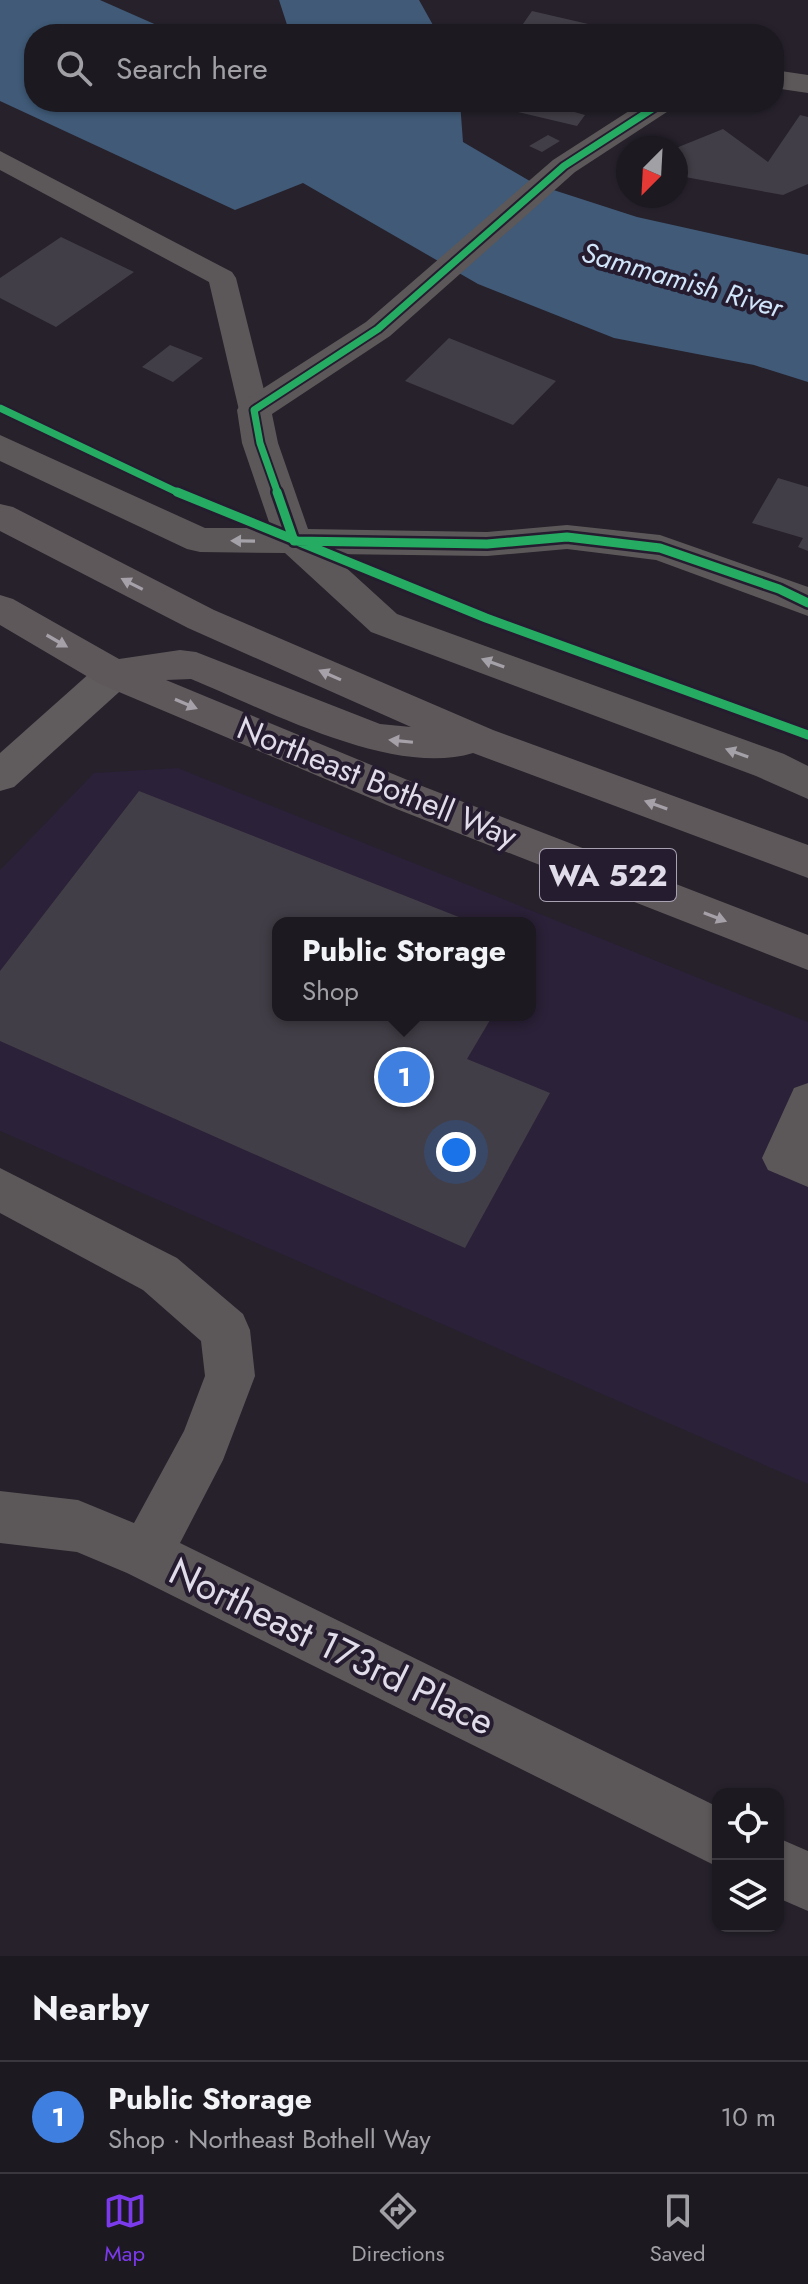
<!DOCTYPE html>
<meta charset="utf-8">
<style>
:root{--surface:#1c1920;--page:#29262d;--text:#f1f3f6;--muted:#a0a0a5;--line:#3a383e;--accent:#7c3aed}
body{margin:0;font-family:Jost,sans-serif;background:var(--page);color:var(--text)}
.controls{position:absolute;right:24px;bottom:24px;display:grid;overflow:hidden;border-radius:16px;box-shadow:0 2px 6px #0004}
.controls button{width:72px;height:72px;display:grid;place-items:center;padding:0;border:0;border-bottom:2px solid var(--line);background:var(--surface);color:var(--text);font:40px sans-serif}
.compass{position:absolute;left:616px;top:136px;width:72px;height:72px;border-radius:50%;background:var(--surface);box-shadow:0 2px 6px #0004;rotate:204deg}
.you{position:absolute;left:456px;top:1152px;width:28px;height:28px;margin:-20px;border:6px solid #fff;border-radius:50%;background:#1a73e8;box-shadow:0 0 0 12px #1a73e833}
.badge{display:grid;place-items:center;width:52px;height:52px;border-radius:50%;background:var(--accent);color:#fff;font-size:26px;font-weight:700}
.pin{position:absolute;translate:-50% -50%;border:4px solid #fff;box-shadow:0 2px 8px #0006}
.popup{position:absolute;left:272px;top:917px;width:264px;height:104px;box-sizing:border-box;display:grid;place-content:center;border-radius:16px;background:var(--surface);filter:drop-shadow(0 2px 6px #0005);font-size:26px;white-space:nowrap;color:var(--muted)}
.popup b{font-size:30px;color:var(--text)}
.popup::after{content:'';position:absolute;left:50%;top:100%;margin-left:-16px;border:16px solid transparent;border-top-color:var(--surface)}
.list{margin:0;padding:0;list-style:none}
h2{display:flex;justify-content:space-between;align-items:center;height:104px;margin:0;padding:0 32px;font-size:34px}
h2 small{font-size:26px;font-weight:400;color:var(--muted)}
.list li{display:grid;grid-template-columns:52px 1fr auto;gap:24px;align-items:center;box-sizing:border-box;height:112px;padding:0 32px;border-top:2px solid var(--line)}
.list b{display:block;font-size:30px;white-space:nowrap}
.list p{margin:0;font-size:26px;white-space:nowrap;color:var(--muted)}
.list em{font-size:26px;font-style:normal;color:var(--muted)}
.icon{flex:none;width:44px;height:44px;fill:none;stroke:currentColor;stroke-width:2;stroke-linecap:round;stroke-linejoin:round}
.map{position:relative;flex:none;width:808px;height:1956px;overflow:hidden}
.search{position:absolute;background:var(--surface);box-shadow:0 2px 6px #0004;left:24px;right:24px;top:24px;height:88px;display:flex;align-items:center;gap:20px;box-sizing:border-box;padding:0 28px;border-radius:32px;color:var(--muted);font-size:30px}
.sheet{height:216px;background:var(--surface)}
nav{display:flex;justify-content:space-around;align-items:center;box-sizing:border-box;height:112px;border-top:2px solid var(--line);background:var(--surface);font-size:22px;color:var(--muted)}
nav a{display:grid;justify-items:center;gap:4px}
nav .on{color:var(--accent)}
.map>svg:first-child{display:block}
</style>
<div class="map">
<svg width="808" height="1956" viewBox="0 0 808 1956">
<rect width="100%" height="100%" fill="#26212b"/>
<!-- built -->
<path fill="#2b2138" fill-rule="evenodd" d="M178 768 808 1022V1484L0 1131V870L94 773ZM278 923H530V1015H278Z"/>
<!-- water -->
<path fill="#405a77" d="M0 0H100L177 34H34V102H460L463 142 535 184 637 217 808 255V382L754 365 614 338 478 284 303 183 235 210 0 101Z
M279 0H419L438 34H290Z"/>
<!-- building -->
<path fill="#423e47" d="M532 11 627 33V34H516Z
M518 102H591L587 109 575 106 571 111 585 115 577 126 518 112 514 107Z
M800 115 808 117V184L783 195 685 177 676 170V148L723 129 768 162Z
M548 135 560 141 542 152 529 146Z
M61 237 134 272 56 327 0 298V278Z
M449 338 556 381 513 425 405 381Z
M170 345 203 358 173 382 142 367Z
M778 478 808 487V551L798 547 803 538 752 523Z
M139 791 474 923H278V1015H493L467 1059 550 1093 465 1248 0 1041V971Z"/>
<g fill="none" stroke-linecap="round" stroke-linejoin="round">
<!-- lane -->
<path fill="#5c5859" fill-rule="evenodd" d="M0 151 232 272 236 278 269 410 265 417 254 420 243 417 239 410 209 282 0 170Z
M808 1083V1187L768 1170 762 1158 794 1088Z"/>
<!-- street -->
<path fill="#5c5859" fill-rule="evenodd" d="M774 70 808 75V93L774 88Z
M643 102H678L673 108 575 172 390 336 272 414 278 443 308 529 487 532 567 525 660 535 808 587V616L656 560 567 549 487 556 331 554 397 614 784 754 808 766V799L756 776 371 632 285 553 200 552 187 549 0 461V435L205 528H271L242 443 237 410 242 402 366 322 553 160Z
M0 1168 177 1258 243 1314 250 1330 255 1376 223 1460 180 1543 718 1807V1867L127 1573 77 1552 0 1543V1491L78 1500 134 1523 184 1431 205 1376 201 1341 143 1290 0 1213Z
M778 1838 808 1851V1911L778 1898Z"/>
<!-- secondary -->
<path fill="#605b5c" fill-rule="evenodd" d="M114 660 128 664 133 674 128 684 14 787 0 791V753L100 664Z"/>
<!-- primary -->
<path fill="#5f585b" fill-rule="evenodd" d="M0 504 13 507 214 610 493 730 808 845V878L473 753C393 778 265 709 191 679L166 680 422 786 808 935V970L394 808 100 684 0 625V595L13 599 119 659 180 650 196 652 380 724 411 727 188 628 0 531Z"/>
<defs>
<path id="cycleway-far1" d="M0 408 181 494
M278 494 260 443 254 410 378 329 564 166 663 102"/>
<path id="cycleway" d="M177 492 486 618 808 735
M277 492 294 541 487 544 567 537 660 548 779 589 808 603"/>
</defs>
<!-- cycleway-far1 casing -->
<use href="#cycleway-far1" stroke="#251c30" stroke-width="11"/>
<!-- cycleway casing -->
<use href="#cycleway" stroke="#251c30" stroke-width="14"/>
<!-- cycleway-far1 -->
<use href="#cycleway-far1" stroke="#26ab63" stroke-width="7"/>
<!-- cycleway -->
<use href="#cycleway" stroke="#26ab63" stroke-width="9"/>
</g>
<!-- one-way arrows -->
<defs><path id="oneway-solid" d="M-6-.8H1V-3.2L6.5 0L1 3.2V.8H-6Z" transform="scale(2)"/></defs>
<g fill="#a5a1a8">
<use href="#oneway-solid" transform="translate(243 541) rotate(-179)"/>
<use href="#oneway-solid" transform="translate(493 663) rotate(-160)"/>
<use href="#oneway-solid" transform="translate(737 753) rotate(-160)"/>
</g>
<g fill="#a6a1a9">
<use href="#oneway-solid" transform="translate(132 584) rotate(-153)"/>
<use href="#oneway-solid" transform="translate(57 641) rotate(30)"/>
<use href="#oneway-solid" transform="translate(330 675) rotate(-156)"/>
<use href="#oneway-solid" transform="translate(186 704) rotate(23)"/>
<use href="#oneway-solid" transform="translate(401 741) rotate(-174)"/>
<use href="#oneway-solid" transform="translate(656 805) rotate(-160)"/>
<use href="#oneway-solid" transform="translate(715 917) rotate(21)"/>
</g>
<g text-anchor="middle" dominant-baseline="central" stroke-width="8" stroke-linejoin="round" paint-order="stroke">
<!-- far-water labels -->
<g font-size="28" font-style="italic" fill="#d1e5fa" stroke="#251c30">
<text transform="translate(682 280) rotate(16)">Sammamish River</text>
</g>
<!-- shield labels -->
<rect fill="#251c30" stroke="#a9a2b2" stroke-width="2" x="540" y="849" width="136" height="52" rx="6"/>
<g font-size="30" font-weight="bold" fill="#e1dce9">
<text x="608" y="875">WA 522</text>
</g>
<!-- street labels -->
<g font-size="32" fill="#e1dce9" stroke="#251c30">
<text transform="translate(377 782) rotate(22)">Northeast Bothell Way</text>
</g>
<!-- near-street labels -->
<g font-size="38" fill="#e1dce9" stroke="#251c30">
<text transform="translate(332 1646) rotate(26)">Northeast 173rd Place</text>
</g>
</g>
</svg>
<div class="controls">
<button><svg class="icon" aria-label="locate" viewBox="0 0 24 24"><circle cx="12" cy="12" r="6"/><path d="M12 2v4M12 18v4M2 12h4M18 12h4"/></svg></button>
<button><svg class="icon" aria-label="layers" viewBox="0 0 24 24"><path d="M12 4l9 5-9 5-9-5zM3 14l9 5 9-5"/></svg></button>
</div>
<svg class="compass" viewBox="-18 -18 36 36"><path d="M0-13l5 13h-10z" fill="#e53935"/><path d="M0 13l5-13h-10z" fill="#a0a0a5"/></svg>
<div class="you"></div>
<div class="pin badge" style="left:404px;top:1077px;background:#3f7fe0">1</div>
<div class="popup"><b>Public Storage</b>Shop</div>
<div class="search"><svg class="icon" aria-label="search" viewBox="0 0 24 24"><circle cx="10" cy="10" r="6"/><path d="M15 15l6 6"/></svg>Search here</div>
</div>
<section class="sheet">
<h2>Nearby<small></small></h2>
<ul class="list">
<li><span class="badge" style="background:#3f7fe0">1</span><div><b>Public Storage</b><p>Shop · Northeast Bothell Way</p></div><em>10 m</em></li>
</ul>
</section>
<nav>
<a class="on"><svg class="icon" aria-label="map" viewBox="0 0 24 24"><path d="M3 6l6-2 6 2 6-2v14l-6 2-6-2-6 2zM9 4v14M15 6v14"/></svg>Map</a>
<a><svg class="icon" aria-label="directions" viewBox="0 0 24 24"><path d="M12 3l9 9-9 9-9-9zM9 14v-3h6M13 9l2 2-2 2"/></svg>Directions</a>
<a><svg class="icon" aria-label="saved" viewBox="0 0 24 24"><path d="M7 4h10v16l-5-4-5 4z"/></svg>Saved</a>
</nav>
